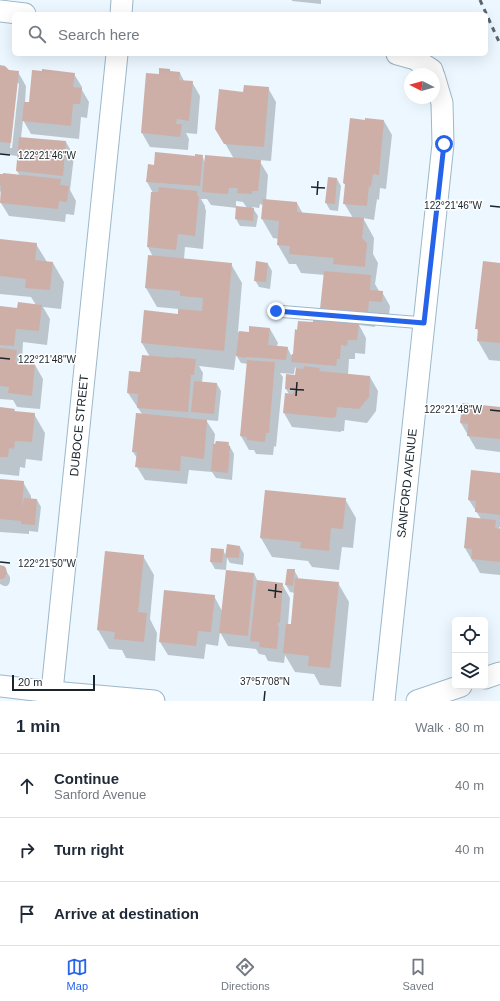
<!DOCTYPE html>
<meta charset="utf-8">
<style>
:root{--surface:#fff;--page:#f2f2f3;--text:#1f2937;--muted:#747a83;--line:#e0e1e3;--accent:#2563eb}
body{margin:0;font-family:Arial,sans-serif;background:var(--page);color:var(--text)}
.controls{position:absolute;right:12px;bottom:12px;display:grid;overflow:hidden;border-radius:6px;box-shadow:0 4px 16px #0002}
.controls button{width:36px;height:36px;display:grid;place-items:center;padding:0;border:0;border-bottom:1px solid var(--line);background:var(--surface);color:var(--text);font:20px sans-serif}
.compass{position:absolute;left:404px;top:68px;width:36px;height:36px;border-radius:50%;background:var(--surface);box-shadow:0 4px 16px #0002;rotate:276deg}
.scale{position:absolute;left:12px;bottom:10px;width:83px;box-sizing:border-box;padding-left:4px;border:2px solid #1a242b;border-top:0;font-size:11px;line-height:14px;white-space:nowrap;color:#1a242b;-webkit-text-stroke:3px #fff;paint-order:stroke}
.stop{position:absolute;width:12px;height:12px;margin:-9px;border:3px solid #2563eb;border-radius:50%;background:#fff}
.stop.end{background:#2563eb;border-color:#fff;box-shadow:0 1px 4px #0008}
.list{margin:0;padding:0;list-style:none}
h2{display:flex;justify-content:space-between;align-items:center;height:52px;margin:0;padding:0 16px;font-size:17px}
h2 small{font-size:13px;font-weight:400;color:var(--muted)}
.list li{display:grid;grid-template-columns:26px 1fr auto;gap:12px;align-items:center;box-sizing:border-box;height:64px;padding:0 16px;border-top:1px solid var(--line)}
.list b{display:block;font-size:15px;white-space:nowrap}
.list p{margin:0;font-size:13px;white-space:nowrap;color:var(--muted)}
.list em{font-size:13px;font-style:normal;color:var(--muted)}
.icon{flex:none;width:22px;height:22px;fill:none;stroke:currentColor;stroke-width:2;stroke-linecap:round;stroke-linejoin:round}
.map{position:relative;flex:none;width:500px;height:701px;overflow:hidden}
.search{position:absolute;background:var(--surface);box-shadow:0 4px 16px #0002;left:12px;right:12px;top:12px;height:44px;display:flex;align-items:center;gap:10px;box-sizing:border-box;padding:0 14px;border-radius:6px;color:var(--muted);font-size:15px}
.sheet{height:244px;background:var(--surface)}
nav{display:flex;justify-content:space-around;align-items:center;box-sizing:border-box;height:56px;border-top:1px solid var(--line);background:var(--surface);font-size:11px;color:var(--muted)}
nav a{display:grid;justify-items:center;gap:2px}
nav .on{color:var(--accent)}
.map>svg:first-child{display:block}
</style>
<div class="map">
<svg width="500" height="701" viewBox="0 0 500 701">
<rect width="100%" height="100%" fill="#ecf7ff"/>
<!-- shadow -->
<path fill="#0003" fill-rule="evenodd" d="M292 0H321V4L292 1Z
M0 66 9 71 18 72 26 86 25 103H30L74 74 82 87V90L89 102 87 118 81 117 79 139 31 134 23 120 21 138 66 142 74 156 70 190 76 201 74 215 66 214 65 222 9 216 1 203 2 194 0 191V175L20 176 17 171 18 156 0 154ZM17 82 19 84 12 148H10Z
M180 73 184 81 192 82 200 96 197 134 186 133 189 139 188 150 150 147 142 133 160 75Z
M268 88 276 102 271 161 259 160 268 175 266 201 297 203 303 214 353 218 344 203 346 186 344 183 384 121 392 135 386 189 380 188 379 200 377 199 374 220 363 218 374 238 373 254 378 263 375 284 379 291 382 292 390 306 389 316 377 315 375 327 359 325 366 338 365 354 355 353V359H349L348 375 370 377 378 391 376 411 367 423 345 420 344 431H341V432L292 427 284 413 289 394 286 389 296 376 297 371 295 367 294 374 280 373 283 377 276 447 274 446 273 455 256 454 254 450H249L241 436 248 364 241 363 236 355 234 370 199 366 203 373 202 382 217 384 221 391 218 421 206 420 215 434 214 445 228 443 234 454 232 480 216 478 212 472 189 470 187 484 145 480 137 467V458L133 452 142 414 128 393 141 373 150 357 142 343 178 315 179 309 157 307 146 288 153 257 148 247 153 193 147 182 155 166 202 156 205 162 234 159 217 129 244 93ZM201 199H207L211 205 237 208 236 219 240 226 256 227 258 216 252 207 259 208 260 204 263 205 262 219 273 238 279 239 278 245 289 264H296L301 273 325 275 321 309 329 321 314 323 294 355H291L287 347 277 346 278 343 270 329 248 333 238 332 242 283 231 264 184 259 185 247 203 249 206 211 205 208V206ZM236 201 243 202 247 208 236 207Z
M337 179 341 186 338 211 330 210 326 203Z
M0 240 36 244 47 262 53 263 64 282 61 309 43 307 50 319 47 345 23 342 22 361 23 364 35 365 43 379 40 409 17 407 13 400 0 399V307L18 309 36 305 31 297 0 294Z
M268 264 272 271 270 289 259 287 255 280Z
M500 264V361L489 360 478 341 479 333 477 329Z
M463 404 500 408V452L476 449 461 423Z
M0 408 14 409 15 412 34 414 45 433 42 461 26 459 25 468 20 467 19 476 0 474Z
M500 474V527H499L500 529V575L480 573 474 562H473L465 548 481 519 469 500Z
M0 480 23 482 31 496V500H37L41 507 38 532 29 531V534L0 532Z
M345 499 356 518 353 548 342 547 339 570 312 567 308 561 272 557 261 538Z
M240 547 244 554 243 565 230 563 227 558 226 570 215 569 211 562 223 550 226 556Z
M143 556 154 575 150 619 157 633 155 661 126 658 122 650 109 649 98 630Z
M0 566 5 569 10 577V581L9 584 7 586H4L0 584Z
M294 570 298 577V579L338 583 349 602 341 687 320 685 314 674 295 672 285 655 284 663 268 661 265 655 259 654 256 649 228 646 220 632 218 646 206 644 204 659 168 655 160 642 214 596 222 611 254 573 258 582 282 584 290 598 288 625 291 626 295 593 290 592 286 585Z"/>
<!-- building -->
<path fill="#ceafa7" d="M0 65 5 66 9 70 19 71 11 143 0 142Z
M159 68 170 69V71L180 72 179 80 193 81 189 121 177 119 176 124H182L180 137 141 133 146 73 159 74Z
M42 69 75 73 73 87 82 88 80 104H73L71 126 22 121 24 102H29L32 70 42 71Z
M244 85 269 87 264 147 224 144 215 129 219 89 243 92Z
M350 118 365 120V118L384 120 379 175 373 174 371 187 369 186 367 206 343 204 345 184 343 183Z
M19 137 66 141 63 176 16 171Z
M155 152 195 156V154L203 155 200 186 146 182 148 164 154 165Z
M205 155 261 160 258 191H252V194L237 193 238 188H229L228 194 202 192Z
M3 173 61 179 60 185 69 186 67 202 59 201 58 209 0 203 1 186H0V174H3Z
M328 177 337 178 335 204 325 203Z
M159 187 197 191V196H199L195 236 178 234 176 250 147 247 151 192H158Z
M263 199 297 202V212L364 218 362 238 367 243 365 267 333 264 334 258 289 254 290 246 277 245 279 221 261 219Z
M236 206 254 208 253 221 235 219Z
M0 239 37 243 35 260 53 262 50 290 25 288 26 279 0 276Z
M148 255 232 263 224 351 141 343 144 310 178 314V309L202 311 203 298 180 296V291L145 288Z
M256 261 268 263 266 282 254 281Z
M483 261 500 263V343L477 341 478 329H475Z
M324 271 371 275 370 290 383 291 382 302 369 301 368 313 320 309Z
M18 302 42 305 39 331 16 329 14 346 0 345V306L17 308Z
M313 319 359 323 357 340H348L347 346 341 345 340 359H337L336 366 291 362 292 354H293L295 329 297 330 298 321 313 322Z
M249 326 270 328 268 345 288 347 286 360 246 357V358L236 356 239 331 249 332Z
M0 348 17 350 15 362 35 364 32 396 8 393 9 387 0 386Z
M142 355 175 358V357L196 359 194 375H191L188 412 137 408 138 394 127 393 129 371 140 372Z
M247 360 275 362 269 433H266L265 442 247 440V437L240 436Z
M304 366 320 368 319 371 370 376 369 397 359 409 337 407 336 417H333V418L283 413 285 393 293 394 294 390 285 389 286 374 295 375 296 368 303 369Z
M194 381 217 383 214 414 191 412Z
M462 403 500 407V439L467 436 468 424 460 423Z
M0 407 15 409 14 411 35 413 32 442 15 441 14 449 9 448 8 457H0Z
M136 413 207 420 204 459 181 456 180 471 135 467 137 452H132Z
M216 441 229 442 228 446H230L228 473 211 471 213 444H215Z
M471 470 500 473V515L475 512 476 501 468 500Z
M0 479 24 481 22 508 24 498 37 499 35 525 21 524V521L0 519Z
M265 490 346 498 343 529 331 528 329 551 300 548 301 542 260 538Z
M467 517 496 520 495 528 500 529V562L471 559 472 549 464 548Z
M227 544 240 546 239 558 225 557Z
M211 548 224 549 222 563 210 562Z
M105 551 144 555 138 612 147 613 144 642 114 639 115 632 97 630Z
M0 565 4 566 6 568 7 573 5 577 3 579H0Z
M287 569H295L293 586 285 585Z
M226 570 254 573 248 636 219 633Z
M295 578 339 582 330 668 308 666 309 656 283 653 286 624H291Z
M257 580 283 583 280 623 278 622V627H279L277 649 259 647 260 642 250 641Z
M164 590 215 595 211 632 198 631 196 646 159 642Z"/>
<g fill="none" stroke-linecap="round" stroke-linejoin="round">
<defs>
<path id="service" d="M276 311 424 323"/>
<g id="minor">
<path d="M0 11 25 14"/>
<path d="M121 14 122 0"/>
<path d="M397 54 415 59 432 70 433 74"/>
<path d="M485 678 500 673"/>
<path d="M0 686 52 692 154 701"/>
<path id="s1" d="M51 701 117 54"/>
<path id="s2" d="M384 701 443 144 442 103 434 76"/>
<path d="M417 701 461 686"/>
</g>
</defs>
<!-- service casing -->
<use href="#service" stroke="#9db8c9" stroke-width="13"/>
<!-- minor casing -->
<use href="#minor" stroke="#9db8c9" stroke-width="23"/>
<!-- service -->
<use href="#service" stroke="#fff" stroke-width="11"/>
<!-- minor -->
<use href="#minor" stroke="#fff" stroke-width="21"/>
<!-- rail -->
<path stroke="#5b656c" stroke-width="3" stroke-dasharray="5 5" stroke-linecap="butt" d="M480 0 500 44"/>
</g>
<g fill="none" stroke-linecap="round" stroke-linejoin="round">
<!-- route -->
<path stroke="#2563eb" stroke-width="5" d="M276 311 424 323 444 144"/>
</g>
<!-- ticks -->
<path fill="none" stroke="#1a242b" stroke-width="1.5" d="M0 154 10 155M311 187 325 188M317 195 318 181M490 206 500 207M0 358 10 359M290 389 304 390M296 396 297 382M490 410 500 411M0 562 10 563M268 590 282 592M275 598 276 584M264 701 265 691"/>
<g text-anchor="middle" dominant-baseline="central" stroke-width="3" stroke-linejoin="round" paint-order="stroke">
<!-- street labels -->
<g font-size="12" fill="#1a242b" stroke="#fff">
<text stroke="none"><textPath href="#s1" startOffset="277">DUBOCE STREET</textPath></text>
<text stroke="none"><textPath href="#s2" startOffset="219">SANFORD AVENUE</textPath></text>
</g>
</g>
<g font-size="10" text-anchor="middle" fill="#1a242b" stroke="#fff" stroke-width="3" stroke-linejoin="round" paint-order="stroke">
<text x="47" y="159">122°21'46"W</text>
<text x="453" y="209">122°21'46"W</text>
<text x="47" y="363">122°21'48"W</text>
<text x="453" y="413">122°21'48"W</text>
<text x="47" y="567">122°21'50"W</text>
<text x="265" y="685">37°57'08"N</text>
</g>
</svg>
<div class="controls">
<button><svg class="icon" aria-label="locate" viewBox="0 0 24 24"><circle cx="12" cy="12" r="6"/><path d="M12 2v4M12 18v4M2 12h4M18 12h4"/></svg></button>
<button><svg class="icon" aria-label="layers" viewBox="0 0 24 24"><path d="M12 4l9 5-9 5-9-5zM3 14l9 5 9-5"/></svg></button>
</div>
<svg class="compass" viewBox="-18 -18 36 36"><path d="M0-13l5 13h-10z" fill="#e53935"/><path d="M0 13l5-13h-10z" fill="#747a83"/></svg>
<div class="scale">20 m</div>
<div class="stop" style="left:444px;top:144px"></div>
<div class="stop end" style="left:276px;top:311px"></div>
<div class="search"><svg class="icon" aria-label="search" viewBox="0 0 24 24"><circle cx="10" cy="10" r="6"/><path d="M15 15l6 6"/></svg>Search here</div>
</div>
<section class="sheet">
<h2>1 min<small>Walk · 80 m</small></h2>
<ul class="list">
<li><svg class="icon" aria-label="ahead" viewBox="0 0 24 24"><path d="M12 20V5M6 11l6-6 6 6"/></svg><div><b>Continue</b><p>Sanford Avenue</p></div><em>40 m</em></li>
<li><svg class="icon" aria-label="right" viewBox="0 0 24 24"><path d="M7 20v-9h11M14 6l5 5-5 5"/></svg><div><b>Turn right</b></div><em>40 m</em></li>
<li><svg class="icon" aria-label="arrive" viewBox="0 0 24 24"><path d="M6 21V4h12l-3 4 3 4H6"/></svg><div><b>Arrive at destination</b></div></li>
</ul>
</section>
<nav>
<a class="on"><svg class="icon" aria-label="map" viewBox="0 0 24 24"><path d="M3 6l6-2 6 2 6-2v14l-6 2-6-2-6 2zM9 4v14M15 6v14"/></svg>Map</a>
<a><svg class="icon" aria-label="directions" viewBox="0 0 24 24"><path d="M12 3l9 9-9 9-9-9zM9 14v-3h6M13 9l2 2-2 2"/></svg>Directions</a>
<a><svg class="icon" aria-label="saved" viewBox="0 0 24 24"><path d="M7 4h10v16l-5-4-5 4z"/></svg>Saved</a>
</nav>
